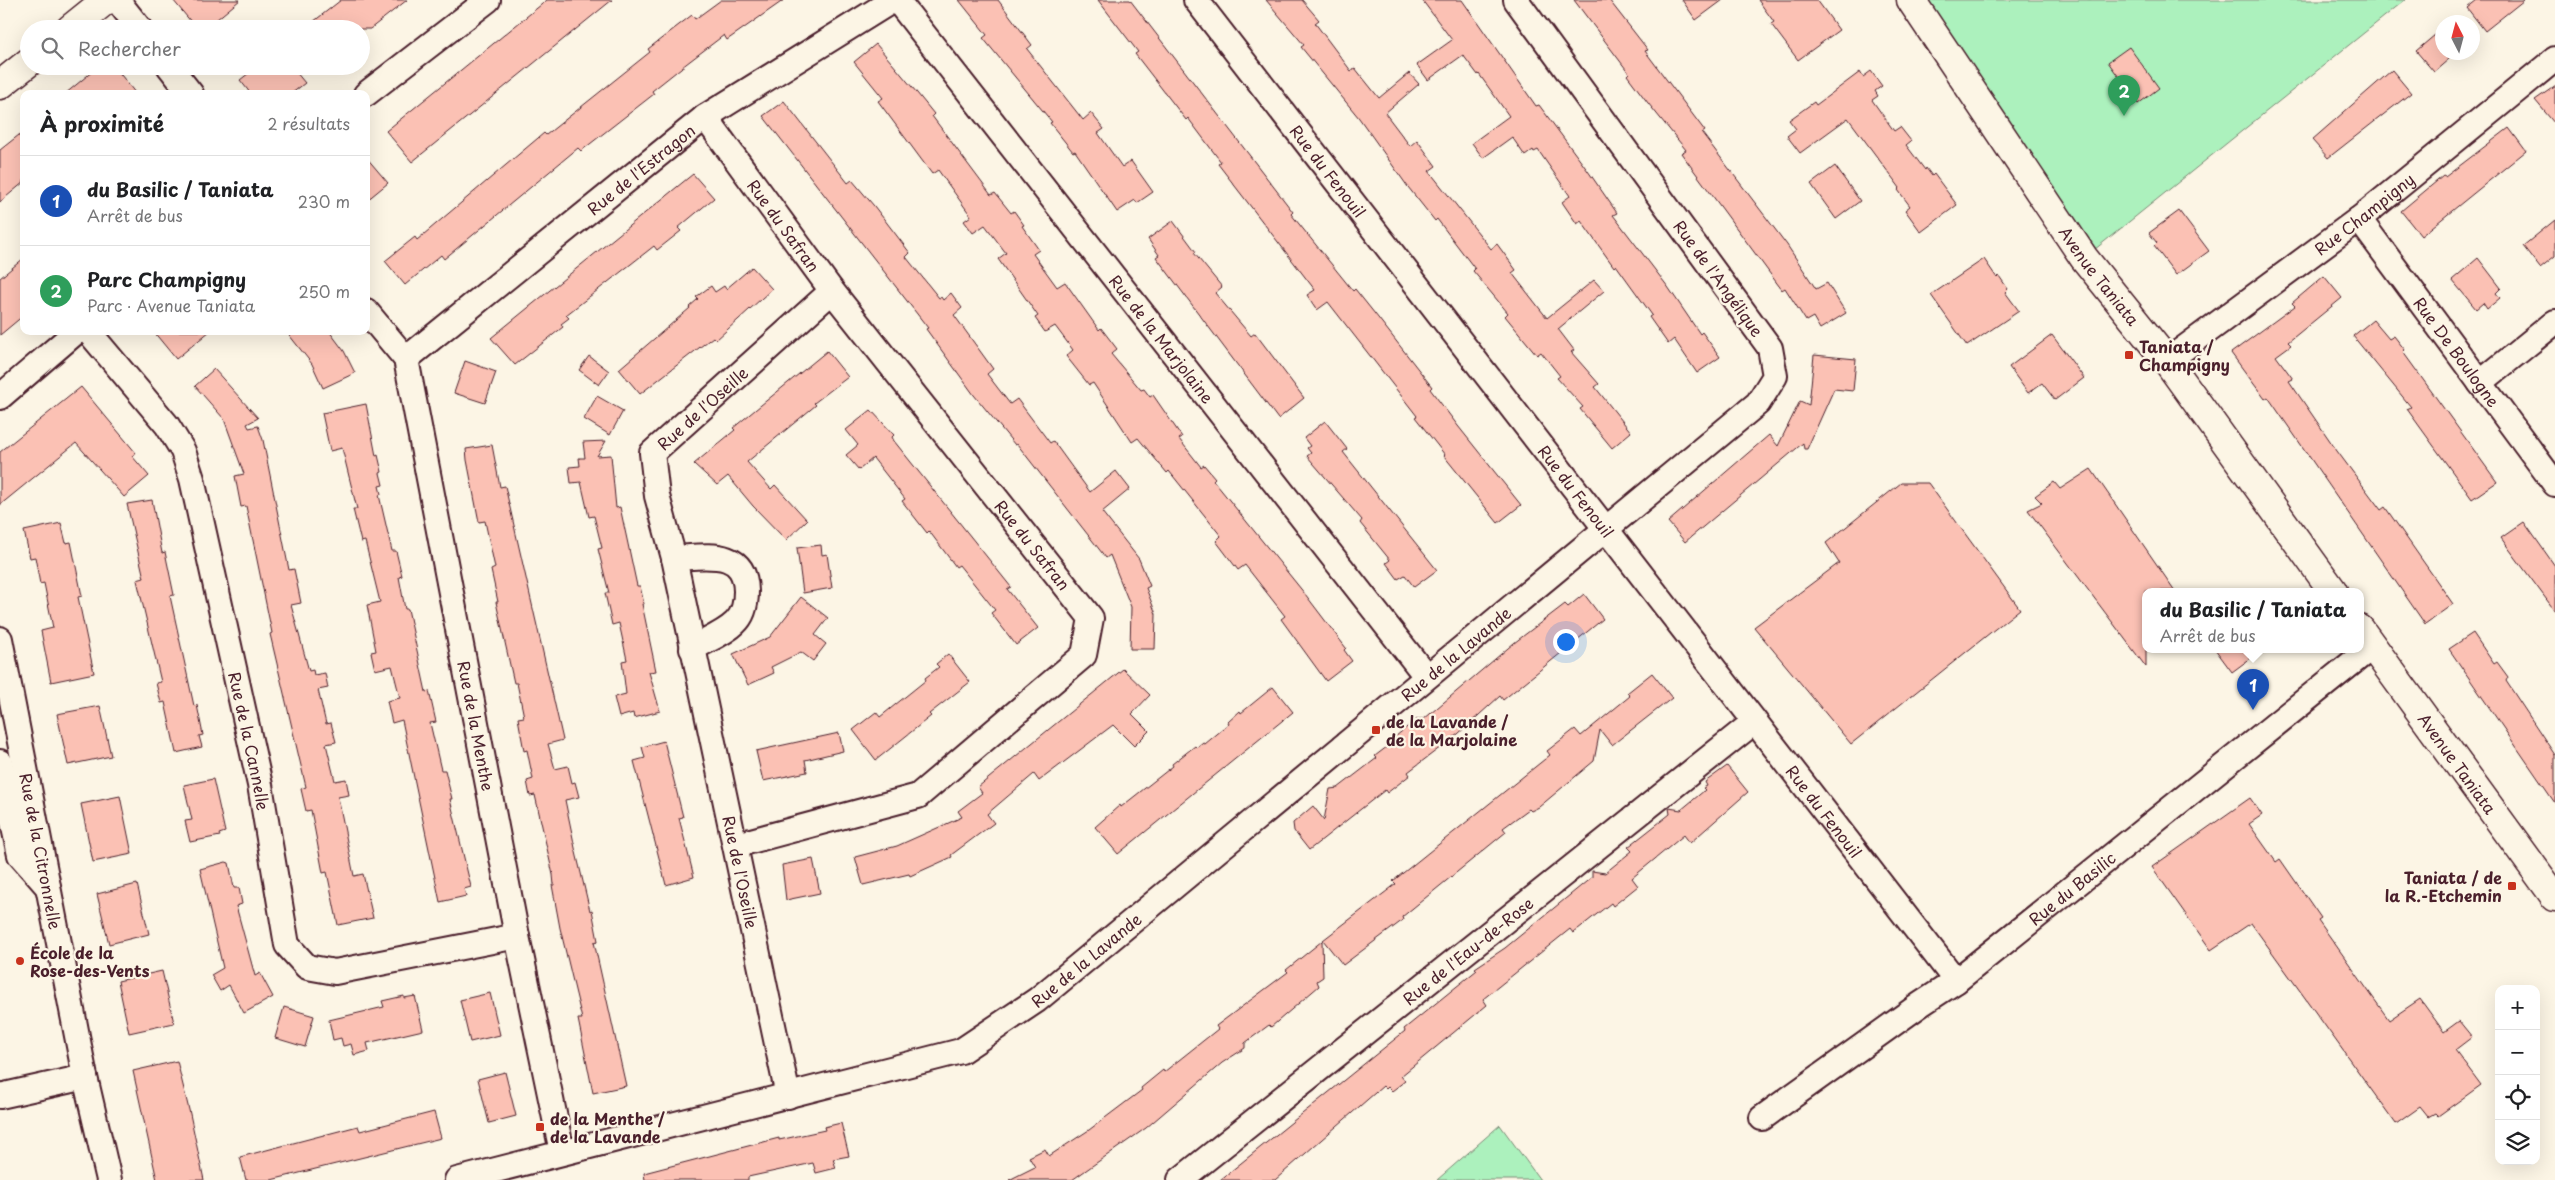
<!DOCTYPE html>
<html lang="fr">
<meta charset="utf-8">
<style>
:root{--surface:#fff;--page:#f2f2f2;--text:#202124;--muted:#757577;--line:#e0e0e0;--accent:#0b8043}
body{margin:0;font-family:"Playpen Sans",sans-serif;background:var(--page);color:var(--text)}
.controls{position:absolute;right:15px;bottom:15px;display:grid;overflow:hidden;border-radius:10px;box-shadow:0 5px 20px #0002}
.controls button{width:45px;height:45px;display:grid;place-items:center;padding:0;border:0;border-bottom:1px solid var(--line);background:var(--surface);color:var(--text);font:25px sans-serif}
.compass{position:absolute;left:2435px;top:15px;width:45px;height:45px;border-radius:50%;background:var(--surface);box-shadow:0 5px 20px #0002;rotate:354deg}
.you{position:absolute;left:1565px;top:641px;width:18px;height:18px;margin:-12px;border:4px solid #fff;border-radius:50%;background:#1a73e8;box-shadow:0 0 0 8px #1a73e833}
.badge{display:grid;place-items:center;width:32px;height:32px;border-radius:50%;background:var(--accent);color:#fff;font-size:16px;font-weight:700}
.pin{position:absolute;translate:-50% -41px;filter:drop-shadow(0 1px 2px #0008)}
.pin::after{content:'';position:absolute;top:26px;width:18px;height:15px;background:inherit;clip-path:polygon(0 0,100% 0,50% 100%)}
.popup{position:absolute;left:2142px;top:588px;width:222px;height:65px;box-sizing:border-box;display:grid;place-content:center;border-radius:10px;background:var(--surface);filter:drop-shadow(0 1px 4px #0005);font-size:16px;white-space:nowrap;color:var(--muted)}
.popup b{font-size:19px;color:var(--text)}
.popup::after{content:'';position:absolute;left:50%;top:100%;margin-left:-10px;border:10px solid transparent;border-top-color:var(--surface)}
.list{margin:0;padding:0;list-style:none}
h2{display:flex;justify-content:space-between;align-items:center;height:65px;margin:0;padding:0 20px;font-size:21px}
h2 small{font-size:16px;font-weight:400;color:var(--muted)}
.list li{display:grid;grid-template-columns:32px 1fr auto;gap:15px;align-items:center;box-sizing:border-box;height:90px;padding:0 20px;border-top:1px solid var(--line)}
.list b{display:block;font-size:19px;white-space:nowrap}
.list p{margin:0;font-size:16px;white-space:nowrap;color:var(--muted)}
.list em{font-size:16px;font-style:normal;color:var(--muted)}
.icon{flex:none;width:28px;height:28px;fill:none;stroke:currentColor;stroke-width:2;stroke-linecap:round;stroke-linejoin:round}
.map{position:relative;flex:none;width:2555px;height:1180px;overflow:hidden}
.search{position:absolute;background:var(--surface);box-shadow:0 5px 20px #0002;left:20px;top:20px;width:350px;height:55px;display:flex;align-items:center;gap:12px;box-sizing:border-box;padding:0 18px;border-radius:28px;color:var(--muted);font-size:19px}
.panel{position:absolute;background:var(--surface);box-shadow:0 5px 20px #0002;left:20px;top:90px;width:350px;height:245px;border-radius:10px}
.map>svg:first-child{display:block}
</style>
<div class="map">
<svg width="2555" height="1180" viewBox="0 0 2555 1180">
<rect width="100%" height="100%" fill="#fcf5e5"/>
<filter id="ink" filterUnits="userSpaceOnUse"><feTurbulence type="fractalNoise" baseFrequency=".02" numOctaves="2"/><feDisplacementMap in="SourceGraphic" scale="10" xChannelSelector="R" yChannelSelector="G"/><feConvolveMatrix kernelMatrix="1 2 1 2 8 2 1 2 1" color-interpolation-filters="sRGB"/></filter>
<g filter="url(#ink)">
<!-- green -->
<path fill="#acf1bd" stroke="#7b8874" d="M1909 0H2405L2084 258Z
M1500 1125 1540 1180H1437Z"/>
<!-- building -->
<path fill="#fbc1b4" stroke="#4a1f2b" d="M173 0H240L205 29H197Z
M341 0H407L370 29H304Z
M547 0H612L412 162 386 131Z
M721 0H784L727 40 724 35 686 64 652 91 654 94 581 151 578 148 444 259 441 255 405 285 385 261 415 237 417 240 544 133 546 135 650 52 648 49 675 28 692 15 695 19Z
M959 0H998L1032 45 1027 49 1083 120 1091 113 1104 129 1098 133 1122 167 1131 161 1153 192 1137 203 1135 200 1117 212 1075 151 1073 152 1050 123 1052 122 983 38 987 35Z
M1098 0H1130L1293 212 1291 214 1353 291 1355 289 1375 314 1432 387 1430 389 1458 426 1521 505 1498 523 1444 456 1445 455 1415 417 1417 416 1328 302 1317 310 1307 295 1315 290 1218 164 1221 162 1188 118 1186 120 1135 54 1138 52Z
M1266 0H1302L1319 20 1315 23 1351 71 1355 68 1379 98 1409 73 1419 84 1385 113 1410 146 1417 140 1436 166 1429 171 1491 249 1497 244 1516 270 1512 273 1547 318 1594 280 1604 291 1558 329 1574 350 1571 352 1599 384 1595 387 1631 432 1612 448 1580 409 1583 407 1557 378 1560 376 1541 352 1537 355 1505 316 1508 313 1473 271 1475 269 1437 219 1435 221 1408 187 1359 118 1301 47 1304 45Z
M1422 0H1462L1536 106 1539 105 1588 171 1617 213 1613 215 1668 287 1700 334 1702 332 1720 357 1697 373 1674 339 1668 344 1649 317 1652 315 1616 265 1614 267 1581 221 1577 224 1562 202 1570 196 1538 150 1534 152 1533 150 1525 156 1512 137 1483 158 1472 143 1509 116 1479 74 1478 75 1463 55 1428 80 1417 65 1452 40Z
M1574 0H1609L1648 50 1645 51 1705 131 1702 133 1787 245 1816 289 1827 283 1846 313 1820 329 1813 317 1806 321 1785 288 1782 290 1681 153 1686 150 1648 103 1627 75 1629 73Z
M1682 0H1723L1696 20Z
M1758 0H1817L1839 30 1798 60 1771 24 1774 22Z
M2477 0H2524L2485 31 2467 8Z
M2442 29V52H2457L2434 72 2416 51Z
M876 44 917 93 934 114 932 116 991 195 995 193 1011 213 1014 211 1024 225 1022 226 1039 250 1033 254 1057 287 1065 282 1099 330 1101 328 1117 349 1111 354 1141 390 1144 389 1150 397 1153 395 1182 437 1179 439 1201 467 1204 465 1215 478 1213 480 1305 594 1346 648 1344 650 1352 661 1326 681 1281 619 1285 616 1245 565 1238 570 1216 541 1221 536 1169 471 1167 473 1138 438 1132 442 1093 383 1089 385 1066 356 1073 350 1055 326 1045 332 1035 318 1038 316 998 259 1006 253 985 225 973 233 964 221 971 216 938 170 932 174 878 101 883 98 854 62Z
M2129 47 2159 88 2138 104 2130 94 2126 97 2116 84 2121 80 2108 62Z
M99 66H114L136 94H65Z
M258 66H291L305 83 291 94H251L240 80Z
M2392 70 2411 93 2328 158 2312 140Z
M1871 71 1882 86 1875 91 1878 96 1872 100 1894 131 1900 127 1911 141 1906 145 1925 170 1926 168 1932 176 1934 174 1957 205 1921 232 1905 210 1910 206 1898 190 1900 188 1848 118 1800 153 1787 136 1796 129 1789 120 1814 102 1816 105 1860 72 1863 77Z
M2555 86V124L2535 100Z
M784 101 848 183 852 180 874 206 910 253 906 257 939 298 941 297 943 300 951 293 962 308 954 315 993 369 987 374 1010 404 1017 399 1050 443 1053 441 1090 492 1116 471 1130 489 1102 512 1139 559 1150 586 1146 588 1156 614 1155 649H1130L1131 607 1110 555 1106 558 1017 444 1015 445 974 395 926 329 928 328 763 116Z
M2509 128 2526 151 2421 236 2401 211 2443 176 2445 177Z
M24 131V182L0 202V150Z
M366 157 388 183 366 201Z
M1835 166 1860 201 1836 219 1811 184Z
M693 174 714 198 678 228 681 231 657 250 654 246 566 315 569 318 561 324 563 327 515 365 491 338Z
M2179 211 2209 251 2176 275 2154 246 2157 243 2149 233Z
M2555 220V256L2540 268 2523 246Z
M1173 221 1196 252 1194 253 1222 287 1215 293 1251 336 1255 333 1304 398 1278 419 1156 257 1159 255 1148 239Z
M24 258V315L0 335V278Z
M2478 258 2501 288 2496 293 2500 298 2487 309 2483 303 2476 309 2452 280Z
M1984 259 1997 278 1999 276 2008 289 2005 292 2019 311 1967 346 1931 295Z
M752 267 772 289 716 340 713 337 640 394 619 369 690 308 689 307 698 299 696 297 711 286 715 292 724 286 726 289Z
M2324 276 2342 298 2288 342 2291 345 2276 356 2293 379 2289 381 2337 451 2381 510 2385 507 2453 604 2425 624 2268 397 2265 399 2231 353 2295 306 2292 303Z
M2373 320 2389 339 2394 336 2405 350 2403 352 2497 482 2472 499 2407 409 2411 407 2353 336Z
M153 331H210L176 359Z
M286 331H329L344 351 355 373 323 388 312 364Z
M2052 335 2084 378 2055 400 2042 383 2028 393 2009 367Z
M827 351 848 377 814 403 816 405 747 462 771 489 775 485 807 520 786 540 753 506 728 476 717 485 694 464 735 430 733 428Z
M1814 355 1856 359 1853 391 1834 389 1807 449H1804L1803 443 1685 542 1668 522 1769 435 1778 446 1800 401 1809 405Z
M589 356 609 371 599 385 579 370Z
M465 361 496 372 485 403 454 393Z
M214 369 258 418 247 424 249 428 258 426 263 440 289 570 294 569 301 603 291 605 309 671 313 670 314 675 325 673 328 688 318 690 326 724 331 723 336 742 326 744 335 781 346 779 349 795 338 797 354 876 363 874 373 918 338 925 327 872 323 873 311 810 306 811 301 789 306 787 270 634 272 633 246 506 241 507 235 476 244 474 224 419 195 386Z
M81 387 136 453 132 456 149 476 124 497 76 443 0 505V452Z
M597 396 623 411 610 435 584 419Z
M366 404 376 456 378 455 382 472 380 473 383 485 379 486 381 494 379 495 392 551H396L402 576 399 577 405 609H408L426 692 429 691 436 722 430 723 441 770H445L452 799H450L471 887 464 889 466 896 440 902 402 720 392 723 387 701 400 698 392 666 375 670 371 652 376 651 367 605 380 602 365 541 361 542 353 509H357L342 448 330 451 322 413Z
M871 410 894 435 892 437 894 441 1011 587 1007 589 1038 628 1016 645 991 613 995 610 959 565 956 567 929 531 927 533 902 501 905 499 873 458 859 470 846 455 858 445 846 430Z
M1325 421 1347 449 1343 452 1437 570 1414 587 1405 575 1398 579 1386 563 1390 560 1360 523 1362 520 1307 456 1311 453 1307 448 1310 446 1304 438Z
M606 441 597 456 611 455 616 508 620 507 637 586H640L644 604H642L656 671 649 672 660 711 634 718 633 713 619 717 614 697 626 694 622 661 627 660 619 623 612 625 605 593H609L598 549 602 548 594 516 589 517 581 482 571 483 569 467 580 466 579 458H585L583 442Z
M492 445 500 487 505 486 563 740 548 744 555 769 568 766 572 783 575 782 579 797 565 800 575 848 590 911 592 910 598 941 594 942 626 1086 593 1093 578 1019H582L560 928 552 885H554L553 875 535 795 530 796 527 781 533 779 527 750 524 751 518 718 524 717 517 683H514L496 602H498L491 570 495 568 485 521 479 522 467 460 466 449Z
M2091 469 2175 591H2146V667L2028 510 2042 503 2035 496 2054 482 2060 489Z
M1901 483H1928L2020 609 1851 744 1754 627 1839 563 1826 543Z
M152 500 162 553 165 552 174 595 170 596 194 706 197 705 203 735 199 736 202 747 176 753 165 702 161 703 156 683 161 682 137 580 144 578 127 504Z
M2524 522 2555 566V611L2501 538Z
M61 523 66 543 71 542 82 596 78 597 94 673 51 682 41 631 53 628 44 583 40 584 35 557 30 558 24 531Z
M821 545 822 555 827 554 832 588 803 593 797 548Z
M1584 594 1603 619 1503 700 1500 696 1458 734 1408 772 1410 775 1387 793 1385 790 1309 850 1294 831 1293 823 1313 806 1324 820 1330 789 1338 788 1377 758 1375 756 1392 743 1390 741 1417 719H1424L1514 643 1565 604 1568 607Z
M801 597 828 618 815 635 826 644 813 661 801 652 771 667 774 673 748 685 733 654 770 637Z
M2473 633 2494 664 2497 662 2508 677 2506 681 2555 755V803L2449 649Z
M2215 649H2263L2232 672Z
M948 654 970 682 929 714 931 716 876 760 853 730 876 712 880 717 926 680 925 678 939 667 936 664Z
M1123 669 1150 695 1132 714 1149 731 1134 746 1113 725 1039 781 1034 774 987 814 994 823 951 855 952 857 910 876 909 874 863 885 855 857 897 846 962 817 958 811 982 793 978 787Z
M1652 673 1672 698 1612 745 1600 730 1594 761 1539 807 1531 811 1529 809 1503 828 1506 832 1402 917 1403 920 1343 965 1323 940 1396 884 1393 881 1550 755 1547 751 1575 729 1581 736 1630 696 1627 693Z
M1273 687 1293 712 1118 854 1095 827 1120 805 1121 807 1173 766 1172 764 1195 746 1197 748 1203 743 1205 744 1229 724 1228 722 1240 711 1241 713Z
M100 706 111 756 68 765 57 714Z
M839 733 843 751 805 760 807 772 763 781 756 751Z
M664 741 683 817 679 818 694 877 666 885 634 761 645 758 642 747Z
M1727 766 1748 792 1690 843 1684 835 1632 878 1638 886 1613 906 1611 903 1573 933 1570 929 1483 999 1487 1005 1401 1076 1405 1081 1392 1091 1388 1087 1386 1089 1383 1086 1275 1180H1220L1405 1031 1404 1029 1477 970 1475 968 1505 948 1592 877V871L1605 873 1632 851 1628 847 1670 814 1669 808 1681 810 1705 790 1703 788 1707 786 1705 782Z
M213 779 225 832 219 834 220 836 190 842 185 821 192 820 184 785Z
M120 796 132 854 93 862 81 804Z
M2250 798 2262 815 2249 824 2276 862 2280 859 2321 918 2318 920 2389 1020 2420 999 2444 1032 2459 1021 2472 1037 2455 1050 2481 1085 2438 1116 2435 1113 2428 1117 2420 1107 2396 1124 2251 923 2211 950 2152 867Z
M813 859 820 893 786 900 782 865Z
M226 862 229 863 234 888H239L242 904 236 906 255 976 260 973 273 997 244 1013 229 985 220 991 211 975 223 968 200 869Z
M137 884 149 934 109 944 97 894Z
M1322 941 1323 977 1317 981 1319 986 1271 1027 1269 1025 1245 1043V1048L1222 1063 1146 1128 1072 1180H1009L1035 1167 1029 1157 1045 1149 1049 1156 1089 1130 1142 1090 1141 1088 1163 1070 1164 1072 1218 1029 1216 1026 1288 972 1286 970Z
M162 971 174 1023 129 1033 118 981Z
M490 993 500 1035 470 1042 460 1000Z
M404 996V998L415 996 423 1030 367 1043 369 1051 354 1055 351 1044 343 1046 341 1038 333 1040 329 1020 384 1007 382 1001Z
M284 1007 314 1016 305 1047 275 1038Z
M177 1061 190 1114 204 1180H157L133 1071Z
M505 1072 516 1116 489 1123 478 1079Z
M434 1112 441 1138 271 1180H246L240 1157 358 1126 360 1131Z
M841 1123 849 1156 833 1159 836 1168 816 1173 813 1163 748 1177V1180H645L644 1173 779 1138V1140L825 1130 824 1127Z"/>
<g fill="none" stroke-linecap="round" stroke-linejoin="round">
<defs>
<g id="minor">
<path d="M117 0 140 29"/>
<path id="s1" d="M897 0 1426 676"/>
<path id="s2" d="M1196 0 1956 981"/>
<path d="M169 66 191 94"/>
<path d="M366 94 488 0"/>
<path id="s3" d="M705 117 832 291 1091 618 1084 655 918 796 736 845"/>
<path id="s4" d="M2359 219 2555 484"/>
<path id="s5" d="M366 311 406 359 517 936 562 1152"/>
<path id="s6" d="M88 331 167 425 183 451 192 479 260 785 287 945 307 967 335 972 517 936"/>
<path id="s7" d="M406 359 705 117 893 0"/>
<path id="s8" d="M2167 361 2359 219 2555 59"/>
<path d="M2480 383 2555 322"/>
<path d="M0 397 77 331"/>
<path d="M674 558C705 557 745 547 746 591 746 602 744 615 735 623 724 634 705 641 692 649"/>
<path id="s9" d="M0 639 85 1077 109 1180"/>
<path d="M0 762 20 855 48 887"/>
<path d="M0 1096 85 1077"/>
<path id="s10" d="M788 1096 674 558 657 496 652 453 832 291"/>
<path id="s11" d="M1762 1118 1921 1004 1956 981 2373 646"/>
<path id="s12" d="M457 1180 961 1051 1037 1000 1758 403 1775 376 1770 348 1516 0"/>
<path id="s13" d="M1180 1180 1754 722"/>
</g>
<path id="tertiary" d="M70 29 106 0
M0 85 29 62"/>
<g id="secondary">
<path id="s14" d="M1911 0 2084 258 2167 361 2333 591"/>
<path id="s15" d="M2360 629 2555 897"/>
</g>
</defs>
<!-- minor casing -->
<use href="#minor" stroke="#4a1f2b" stroke-width="28"/>
<!-- tertiary casing -->
<use href="#tertiary" stroke="#4a1f2b" stroke-width="31"/>
<!-- secondary casing -->
<use href="#secondary" stroke="#4a1f2b" stroke-width="31"/>
<!-- minor -->
<use href="#minor" stroke="#fcf5e5" stroke-width="24"/>
<!-- tertiary -->
<use href="#tertiary" stroke="#fcf5e5" stroke-width="28"/>
<!-- secondary -->
<use href="#secondary" stroke="#fcf5e5" stroke-width="28"/>
</g>
</g>
<!-- markers -->
<g fill="#c8321e" stroke="#fcf5e5" stroke-width="2">
<rect x="2124" y="350" width="10" height="10" rx="2.5"/>
<rect x="1371" y="725" width="10" height="10" rx="2.5"/>
<rect x="2507" y="881" width="10" height="10" rx="2.5"/>
<circle cx="20" cy="961" r="5"/>
<rect x="535" y="1122" width="10" height="10" rx="2.5"/>
</g>
<g text-anchor="middle" dominant-baseline="central" stroke-width="4.5" stroke-linejoin="round" paint-order="stroke">
<!-- street labels -->
<g font-size="16" fill="#4a1f2b" stroke="#fcf5e5">
<text stroke="none"><textPath href="#s7" startOffset="302">Rue de l'Estragon</textPath></text>
<text stroke="none"><textPath href="#s2" startOffset="216">Rue du Fenouil</textPath></text>
<text stroke="none"><textPath href="#s8" startOffset="246">Rue Champigny</textPath></text>
<text stroke="none"><textPath href="#s3" startOffset="134">Rue du Safran</textPath></text>
<text stroke="none"><textPath href="#s14" startOffset="334">Avenue Taniata</textPath></text>
<text transform="translate(1719 278) rotate(54)">Rue de l'Angélique</text>
<text stroke="none"><textPath href="#s1" startOffset="430">Rue de la Marjolaine</textPath></text>
<text stroke="none"><textPath href="#s4" startOffset="165">Rue De Boulogne</textPath></text>
<text stroke="none"><textPath href="#s10" startOffset="725">Rue de l'Oseille</textPath></text>
<text stroke="none"><textPath href="#s2" startOffset="621">Rue du Fenouil</textPath></text>
<text stroke="none"><textPath href="#s3" startOffset="539">Rue du Safran</textPath></text>
<text stroke="none"><textPath href="#s12" startOffset="1155">Rue de la Lavande</textPath></text>
<text stroke="none"><textPath href="#s5" startOffset="436">Rue de la Menthe</textPath></text>
<text stroke="none"><textPath href="#s6" startOffset="451">Rue de la Cannelle</textPath></text>
<text stroke="none"><textPath href="#s15" startOffset="166">Avenue Taniata</textPath></text>
<text stroke="none"><textPath href="#s2" startOffset="1026">Rue du Fenouil</textPath></text>
<text stroke="none"><textPath href="#s9" startOffset="216">Rue de la Citronnelle</textPath></text>
<text transform="translate(741 872) rotate(78)">Rue de l'Oseille</text>
<text stroke="none"><textPath href="#s11" startOffset="386">Rue du Basilic</textPath></text>
<text stroke="none"><textPath href="#s13" startOffset="368">Rue de l'Eau-de-Rose</textPath></text>
<text stroke="none"><textPath href="#s12" startOffset="675">Rue de la Lavande</textPath></text>
</g>
<!-- poi labels -->
<g font-size="16" font-weight="bold" fill="#4a1f2b" stroke="#fcf5e5" text-anchor="start">
<text x="2139" y="346">Taniata /<tspan x="2139" dy="18">Champigny</tspan></text>
<text x="1386" y="721">de la Lavande /<tspan x="1386" dy="18">de la Marjolaine</tspan></text>
<text x="2502" y="877" text-anchor="end">Taniata / de<tspan x="2502" dy="18">la R.-Etchemin</tspan></text>
<text x="30" y="952">École de la<tspan x="30" dy="18">Rose-des-Vents</tspan></text>
<text x="550" y="1118">de la Menthe /<tspan x="550" dy="18">de la Lavande</tspan></text>
</g>
</g>
</svg>
<div class="controls">
<button>+</button>
<button>−</button>
<button><svg class="icon" aria-label="locate" viewBox="0 0 24 24"><circle cx="12" cy="12" r="6"/><path d="M12 2v4M12 18v4M2 12h4M18 12h4"/></svg></button>
<button><svg class="icon" aria-label="layers" viewBox="0 0 24 24"><path d="M12 4l9 5-9 5-9-5zM3 14l9 5 9-5"/></svg></button>
</div>
<svg class="compass" viewBox="-18 -18 36 36"><path d="M0-13l5 13h-10z" fill="#e53935"/><path d="M0 13l5-13h-10z" fill="#757577"/></svg>
<div class="you"></div>
<div class="pin badge" style="left:2253px;top:710px;background:#1a4fb4">1</div>
<div class="popup"><b>du Basilic / Taniata</b>Arrêt de bus</div>
<div class="pin badge" style="left:2124px;top:116px;background:#2e9e5b">2</div>
<div class="search"><svg class="icon" aria-label="search" viewBox="0 0 24 24"><circle cx="10" cy="10" r="6"/><path d="M15 15l6 6"/></svg>Rechercher</div>
<section class="panel">
<h2>À proximité<small>2 résultats</small></h2>
<ul class="list">
<li><span class="badge" style="background:#1a4fb4">1</span><div><b>du Basilic / Taniata</b><p>Arrêt de bus</p></div><em>230 m</em></li>
<li><span class="badge" style="background:#2e9e5b">2</span><div><b>Parc Champigny</b><p>Parc · Avenue Taniata</p></div><em>250 m</em></li>
</ul>
</section>
</div>
